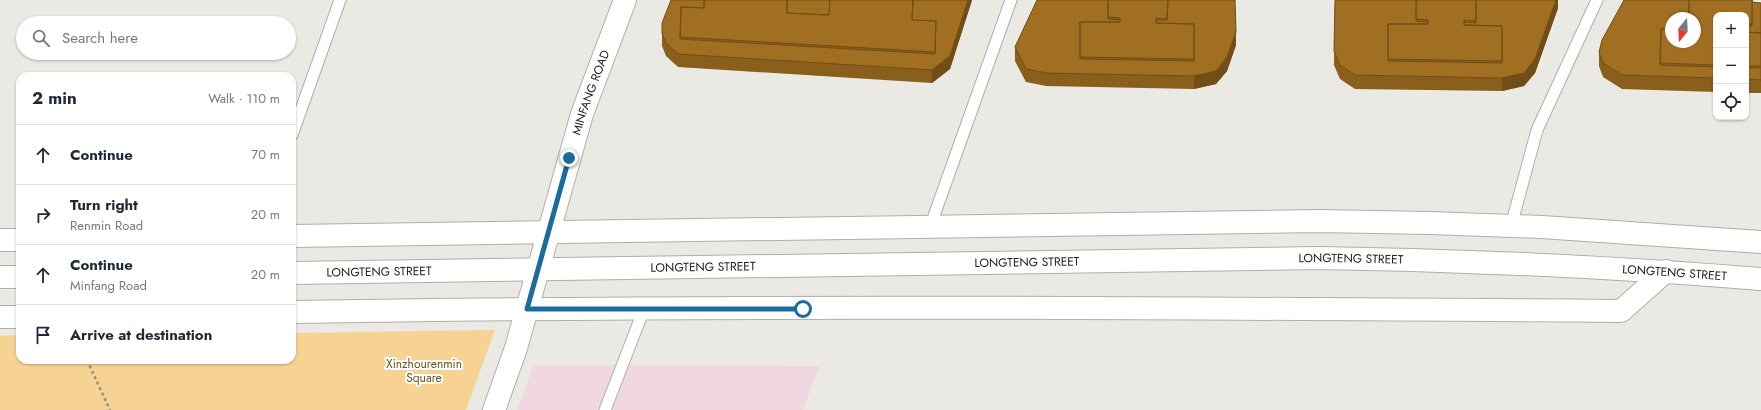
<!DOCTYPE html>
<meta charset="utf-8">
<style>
:root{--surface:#fff;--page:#f2f2f3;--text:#1f2937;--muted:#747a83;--line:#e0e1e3}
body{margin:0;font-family:Jost,sans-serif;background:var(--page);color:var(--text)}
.controls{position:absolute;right:12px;top:12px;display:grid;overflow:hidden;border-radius:8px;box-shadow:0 1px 3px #0004}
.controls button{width:36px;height:36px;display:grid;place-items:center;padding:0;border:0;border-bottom:1px solid var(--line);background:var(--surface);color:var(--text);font:20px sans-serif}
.compass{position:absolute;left:1665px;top:12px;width:36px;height:36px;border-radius:50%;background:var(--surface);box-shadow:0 1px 3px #0004;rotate:198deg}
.stop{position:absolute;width:12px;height:12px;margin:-9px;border:3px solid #196c9d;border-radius:50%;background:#fff}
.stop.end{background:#196c9d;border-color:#fff;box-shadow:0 1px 4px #0008}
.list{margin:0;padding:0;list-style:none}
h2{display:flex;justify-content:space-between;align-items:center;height:52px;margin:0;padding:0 16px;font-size:17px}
h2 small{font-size:13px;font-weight:400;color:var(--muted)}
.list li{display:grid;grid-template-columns:26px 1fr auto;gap:12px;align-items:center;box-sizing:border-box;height:60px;padding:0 16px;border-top:1px solid var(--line)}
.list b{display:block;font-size:15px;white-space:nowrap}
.list p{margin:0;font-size:13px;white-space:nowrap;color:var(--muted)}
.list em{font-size:13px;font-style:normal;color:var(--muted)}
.icon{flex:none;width:22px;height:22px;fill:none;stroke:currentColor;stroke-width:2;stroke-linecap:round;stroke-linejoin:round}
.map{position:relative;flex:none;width:1761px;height:410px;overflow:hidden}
.search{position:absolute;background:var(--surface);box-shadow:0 1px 3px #0004;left:16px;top:16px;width:280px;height:44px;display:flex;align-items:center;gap:10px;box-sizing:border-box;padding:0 14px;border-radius:22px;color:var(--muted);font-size:15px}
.panel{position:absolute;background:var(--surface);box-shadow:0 1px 3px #0004;left:16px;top:72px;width:280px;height:292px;border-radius:12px}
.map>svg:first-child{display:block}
</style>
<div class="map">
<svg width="1761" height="410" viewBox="0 0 1761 410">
<rect width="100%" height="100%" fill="#ebe9e4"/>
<!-- commercial -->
<path fill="#f0d7e2" d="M534 365 819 366 803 410H517Z"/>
<!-- green -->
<path fill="#f7d393" d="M495 330 466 410H0V336L20 335V360H292V333Z"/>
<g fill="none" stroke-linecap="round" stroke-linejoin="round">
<defs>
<path id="lane" d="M292 135 340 0
M1511 226 1537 130 1597 0
M930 227 1011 0
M605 410 644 309"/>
<path id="street" d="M292 312C735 305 1178 308 1621 311L1666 271
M0 317H20"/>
<g id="secondary">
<path id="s1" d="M494 410 516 348 582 114 625 0"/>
</g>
<g id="highway">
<path d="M292 236 1319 221 1430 223 1542 227 1761 242"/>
<path d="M0 240H20"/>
<path id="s2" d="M292 273 1319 258C1467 260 1613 267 1761 279"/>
<path d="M0 277H20"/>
</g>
</defs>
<!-- lane casing -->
<use href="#lane" stroke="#b0aeaa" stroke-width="13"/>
<!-- street casing -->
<use href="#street" stroke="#b0aeaa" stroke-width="24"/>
<!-- secondary casing -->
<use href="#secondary" stroke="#b0aeaa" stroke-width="24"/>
<!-- highway casing -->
<use href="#highway" stroke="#b0aeaa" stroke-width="24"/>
<!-- path -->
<path stroke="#92908d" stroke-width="2.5" stroke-dasharray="3 3" stroke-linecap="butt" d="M87 360 110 410"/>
<!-- lane -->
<use href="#lane" stroke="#fff" stroke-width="11"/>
<!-- street -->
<use href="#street" stroke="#fff" stroke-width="22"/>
<!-- secondary -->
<use href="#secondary" stroke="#fff" stroke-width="22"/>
<!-- highway -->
<use href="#highway" stroke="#fff" stroke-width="22"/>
</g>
<!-- wall -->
<path fill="#8a5f1c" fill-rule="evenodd" d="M972 0 950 69 932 83 678 67 666 56 662 46V23Z
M1037 0H1235L1236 45 1227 71 1216 84 1194 89 1046 86 1026 82 1015 61V47Z
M1335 0H1558V8L1535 73 1524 86 1502 91 1355 89 1340 79 1334 65Z
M1689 0H1753V2L1761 3V93H1746V15H1716V92L1622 89 1603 77 1599 66V52ZM1671 18H1695V42Z"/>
<!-- shaded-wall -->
<path fill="#714e17" d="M968 0H972L950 69 932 83V70Z
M1556 0H1558V8L1535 73 1524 86 1502 91V78Z
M1236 32V45L1227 71 1216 84 1194 89V76Z"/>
<!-- building -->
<path fill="#a16f21" stroke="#714e17" d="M671 0H704V8L681 7 680 39 935 54 936 21 912 20 913 0H968L950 56 932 70 678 54 666 43 662 33V23Z
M704 0H787V13L829 15 830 0H913L912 20 936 21 935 52 680 37 681 7 704 8Z
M787 0H830L829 15 787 13Z
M1037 0H1108V19L1120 20V22H1080V59L1194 61V24L1156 23V20H1167L1168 0H1235L1236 32 1227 57 1216 71 1194 76 1046 73 1026 69 1015 47Z
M1108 0H1168L1167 19 1156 18V23L1194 24V59L1080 57V22H1120V18L1108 17Z
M1335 0H1416V21L1428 22V24H1388V61L1502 63V26L1464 25V22L1476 23V0H1556L1535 59 1524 73 1502 78 1355 75 1340 65 1334 51Z
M1416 0H1476V21L1464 20V25L1502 26V61L1388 59V24H1428V20L1416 19Z
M1624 0H1689V18H1671V30L1661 29 1660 65 1716 67V78L1622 75 1603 63 1599 52 1602 40Z
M1689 0H1752V24H1746V15H1716V65L1660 63 1661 29 1671 30V42H1695V30L1700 31V22H1695V18H1689Z
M1752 2 1761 3V33L1746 32V26H1752Z
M1695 24H1700V31L1695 30Z
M1746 32 1761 33V66H1746Z
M1746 68H1761V80L1746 79Z"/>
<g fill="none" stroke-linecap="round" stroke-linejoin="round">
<!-- route -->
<path stroke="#196c9d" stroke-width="5" d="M569 158 527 309H803"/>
</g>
<g text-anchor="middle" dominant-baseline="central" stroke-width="4" stroke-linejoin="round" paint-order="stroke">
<!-- street labels -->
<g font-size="12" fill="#232220" stroke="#fff">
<text stroke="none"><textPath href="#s1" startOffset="332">MINFANG ROAD</textPath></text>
<text stroke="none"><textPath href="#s2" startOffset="1059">LONGTENG STREET</textPath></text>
<text stroke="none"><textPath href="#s2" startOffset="735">LONGTENG STREET</textPath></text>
<text stroke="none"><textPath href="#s2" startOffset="411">LONGTENG STREET</textPath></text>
<text stroke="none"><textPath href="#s2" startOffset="87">LONGTENG STREET</textPath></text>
<text stroke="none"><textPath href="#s2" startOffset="1383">LONGTENG STREET</textPath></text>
</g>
<!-- park labels -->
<g font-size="12" fill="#6f5215" stroke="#fff">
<text x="424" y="364">Xinzhourenmin<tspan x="424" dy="14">Square</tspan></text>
</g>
</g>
</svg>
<div class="controls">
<button>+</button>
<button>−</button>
<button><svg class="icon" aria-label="locate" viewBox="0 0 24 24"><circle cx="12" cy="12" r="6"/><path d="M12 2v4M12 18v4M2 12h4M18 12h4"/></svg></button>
</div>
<svg class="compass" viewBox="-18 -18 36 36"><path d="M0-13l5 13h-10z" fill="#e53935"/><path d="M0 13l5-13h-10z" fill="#747a83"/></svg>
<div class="stop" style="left:803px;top:309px"></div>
<div class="stop end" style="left:569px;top:158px"></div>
<div class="search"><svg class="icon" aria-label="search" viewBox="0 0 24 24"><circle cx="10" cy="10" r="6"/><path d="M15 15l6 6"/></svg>Search here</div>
<section class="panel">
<h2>2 min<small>Walk · 110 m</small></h2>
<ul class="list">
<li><svg class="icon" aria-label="ahead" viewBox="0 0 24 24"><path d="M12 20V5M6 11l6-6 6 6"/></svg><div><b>Continue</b></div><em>70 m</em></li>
<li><svg class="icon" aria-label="right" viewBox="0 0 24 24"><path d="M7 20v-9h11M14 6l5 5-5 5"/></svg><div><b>Turn right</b><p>Renmin Road</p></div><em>20 m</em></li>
<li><svg class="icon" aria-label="ahead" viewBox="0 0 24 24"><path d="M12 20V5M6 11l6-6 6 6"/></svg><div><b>Continue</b><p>Minfang Road</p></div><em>20 m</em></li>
<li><svg class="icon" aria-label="arrive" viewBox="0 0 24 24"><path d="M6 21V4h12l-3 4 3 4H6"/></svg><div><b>Arrive at destination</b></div></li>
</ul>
</section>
</div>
